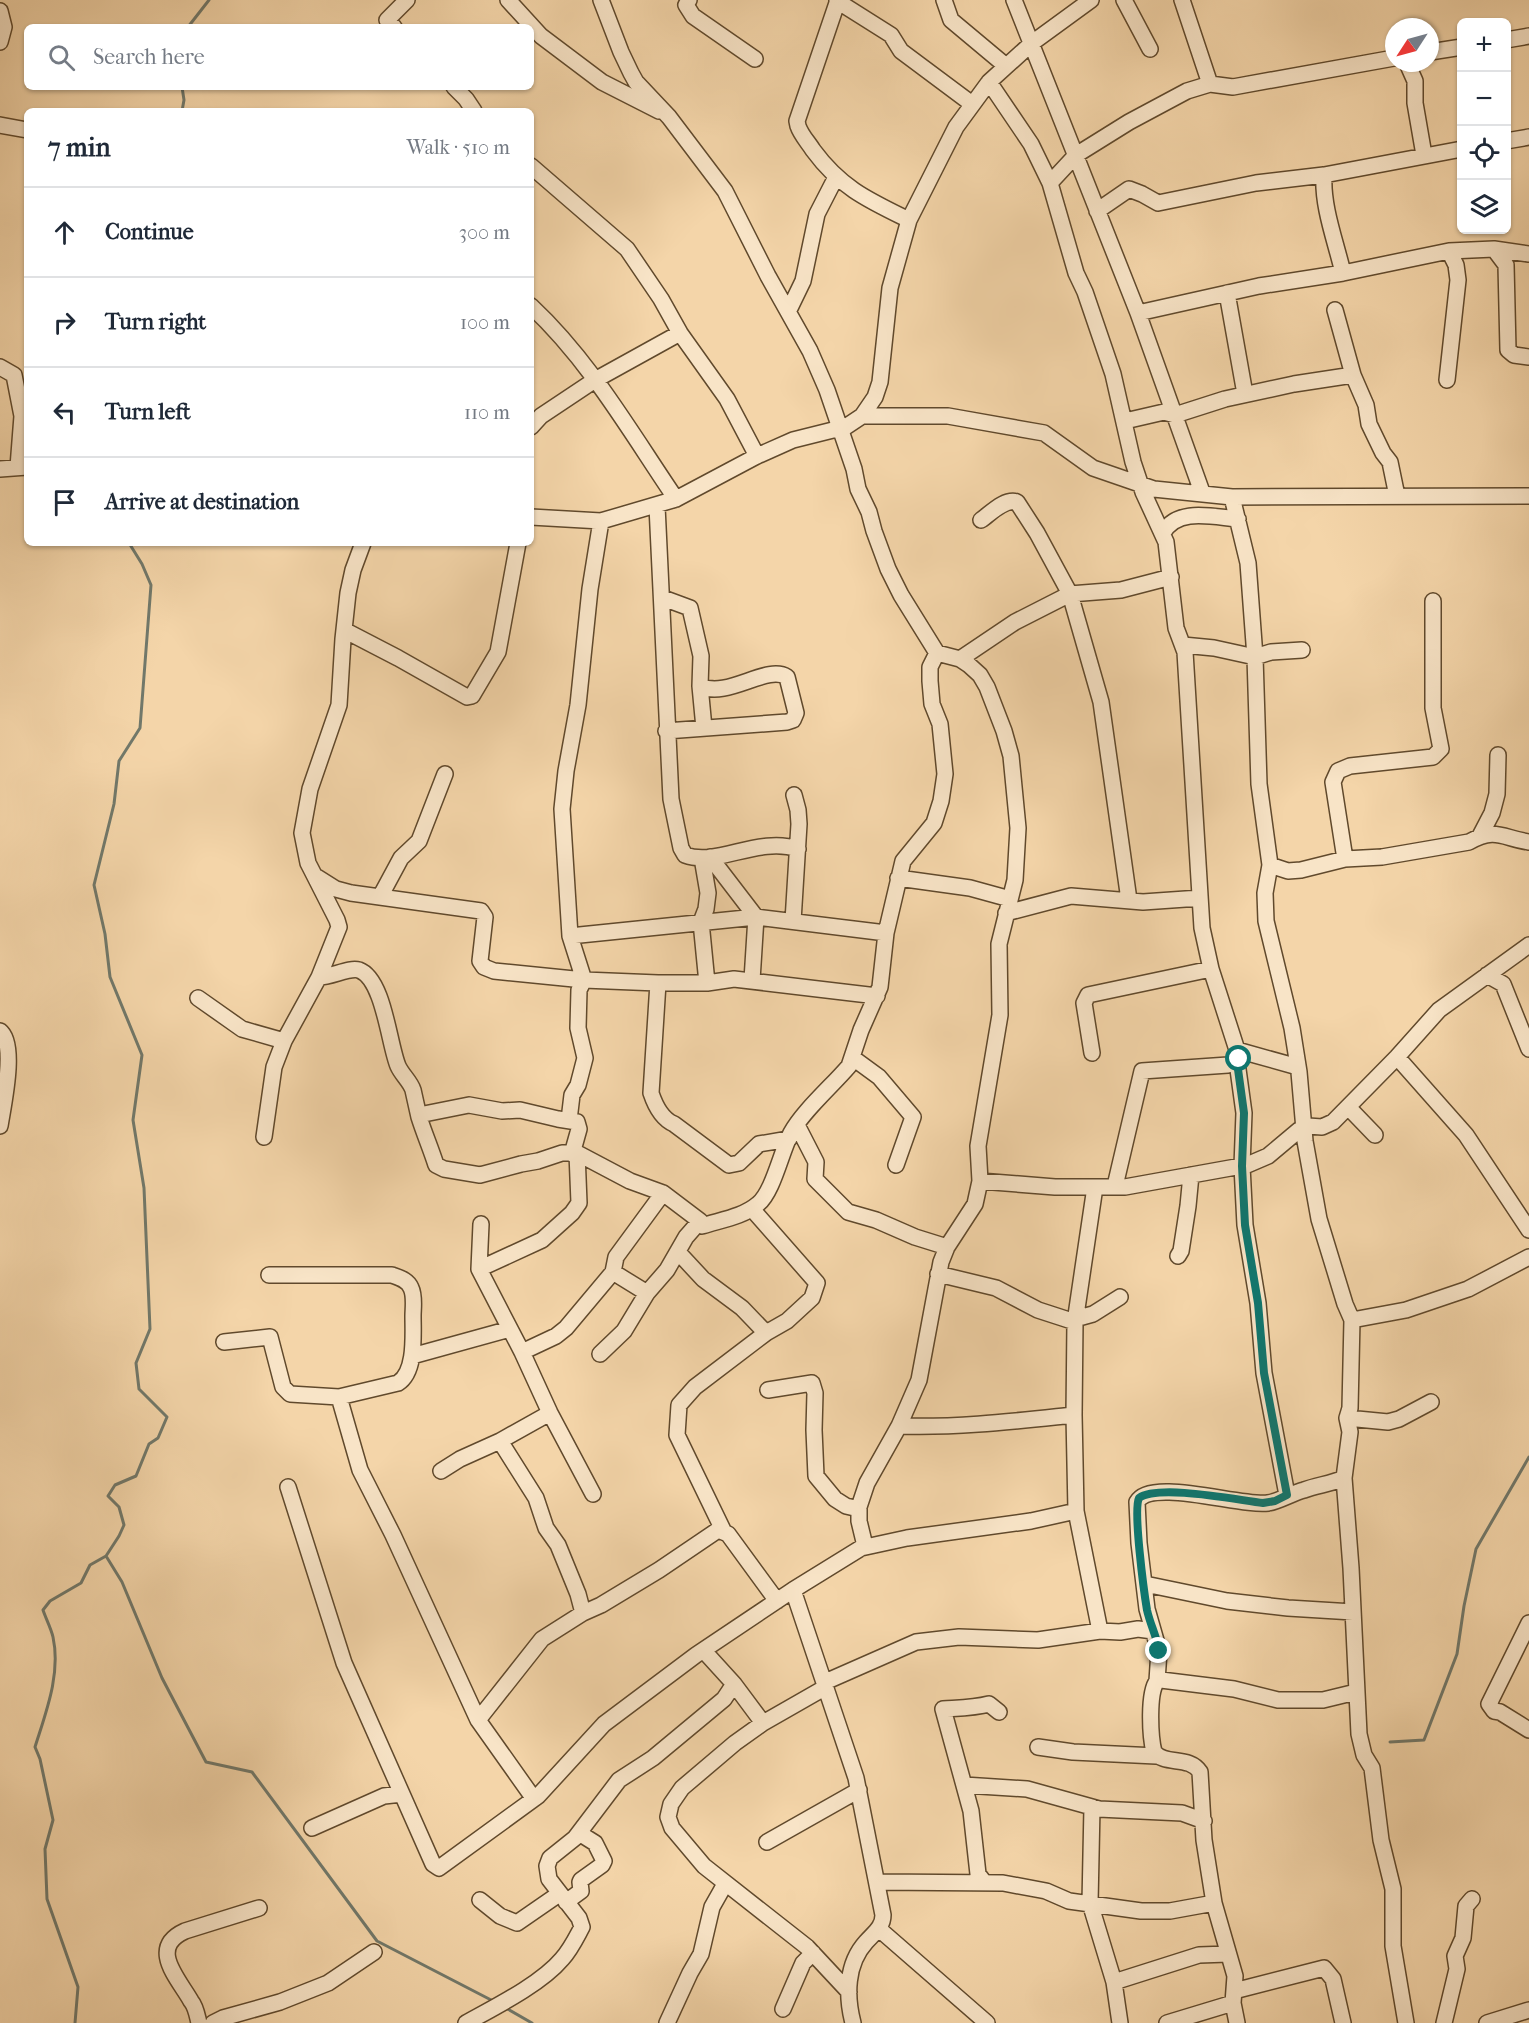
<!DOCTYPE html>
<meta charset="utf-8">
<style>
:root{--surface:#fff;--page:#f2f2f3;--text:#1f2937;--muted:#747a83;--line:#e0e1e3}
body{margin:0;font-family:"IM FELL French Canon",serif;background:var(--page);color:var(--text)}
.controls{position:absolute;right:18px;top:18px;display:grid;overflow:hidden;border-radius:9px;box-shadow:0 2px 4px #0004}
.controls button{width:54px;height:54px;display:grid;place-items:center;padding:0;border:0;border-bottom:2px solid var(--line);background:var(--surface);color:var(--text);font:30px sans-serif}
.compass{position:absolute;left:1385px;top:18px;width:54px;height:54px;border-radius:50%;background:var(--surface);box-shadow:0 2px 4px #0004;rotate:234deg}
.stop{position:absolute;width:18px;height:18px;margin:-14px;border:4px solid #0f766e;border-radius:50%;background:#fff}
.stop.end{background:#0f766e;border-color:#fff;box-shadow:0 2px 6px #0008}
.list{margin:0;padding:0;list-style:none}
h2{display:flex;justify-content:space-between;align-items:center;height:78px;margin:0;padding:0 24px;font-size:26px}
h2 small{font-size:20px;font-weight:400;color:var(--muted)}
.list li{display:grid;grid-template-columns:39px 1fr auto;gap:18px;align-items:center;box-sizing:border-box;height:90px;padding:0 24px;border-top:2px solid var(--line)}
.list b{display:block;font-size:22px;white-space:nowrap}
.list em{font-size:20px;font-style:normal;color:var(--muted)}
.icon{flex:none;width:33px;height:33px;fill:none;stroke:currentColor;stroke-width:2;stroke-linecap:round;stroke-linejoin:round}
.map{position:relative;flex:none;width:1529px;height:2023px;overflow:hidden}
.search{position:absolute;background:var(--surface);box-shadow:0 2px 4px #0004;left:24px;top:24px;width:510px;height:66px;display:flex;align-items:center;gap:15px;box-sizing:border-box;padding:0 21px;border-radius:9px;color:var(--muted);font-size:22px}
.panel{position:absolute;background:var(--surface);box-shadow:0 2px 4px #0004;left:24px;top:108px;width:510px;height:438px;border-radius:9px}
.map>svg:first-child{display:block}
</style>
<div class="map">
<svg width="1529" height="2023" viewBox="0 0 1529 2023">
<rect width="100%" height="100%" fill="#f4d5a9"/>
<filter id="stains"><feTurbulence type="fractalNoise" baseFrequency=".00333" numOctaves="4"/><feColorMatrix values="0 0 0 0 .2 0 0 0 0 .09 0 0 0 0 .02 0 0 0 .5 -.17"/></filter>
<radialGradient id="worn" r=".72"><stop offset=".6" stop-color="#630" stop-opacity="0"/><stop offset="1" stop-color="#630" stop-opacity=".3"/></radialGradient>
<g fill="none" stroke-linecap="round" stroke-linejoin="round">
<!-- stream -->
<path stroke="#71786a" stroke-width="3" d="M188 27 209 0
M182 87 184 100 182 111
M106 1556 122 1582 162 1678 206 1762 252 1772 377 1941 495 2002
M1390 1742 1424 1740 1457 1654 1464 1606 1476 1549 1529 1457
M506 2008 532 2023
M75 2023 78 1987 47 1899 45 1849 53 1820 40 1759 35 1747C46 1712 61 1674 53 1637 51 1628 46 1619 43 1610L50 1601 81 1583 90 1565 106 1556 119 1536 124 1525 119 1507 108 1496 115 1485 136 1476 149 1444 158 1438 167 1417 139 1389 136 1363 150 1329 144 1188 133 1120 142 1055 110 977 105 934 94 885 114 804 119 761 140 728 151 585 142 564 129 543"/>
<defs>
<path id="minor" d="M508 0 541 36 602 82 659 111
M601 0 621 52 631 73 636 82 669 117 725 191 768 276 810 351 827 390 854 469 858 489 869 512 874 531 888 569 901 595 937 653 960 659 969 665 980 675 987 687 1004 731 1011 756 1018 828 1015 880 999 944 1000 1015 978 1146 980 1181 975 1204 947 1247 941 1262 919 1380 899 1426 867 1483 859 1507V1521L865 1546
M689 0 686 5 693 16 755 59
M838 0 797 121 798 126C801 135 808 142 813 150 841 188 868 200 909 220
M944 0 951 20 1006 66
M1014 0 1138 313 1202 492
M1124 0 1150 49
M1182 0 1210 84
M837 1 891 35 901 51 972 104
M0 11 4 27 0 42
M394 27 387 20 407 0
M1506 40 1529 36
M1430 52 1462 47
M1407 63 1415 81V103L1424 155
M989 82 1031 144 1050 183 1076 273 1085 292 1113 374 1133 462 1143 492 1166 542 1176 628 1185 652 1202 928 1211 969 1237 1050 1298 1067
M454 87 466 99 474 111
M0 125 27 130
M1506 141 1529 137
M531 166 627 249 661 299 680 333 727 399 757 456
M1324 175C1322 207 1336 242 1343 273
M1050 183 1076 155 1129 122 1187 91 1210 84 1233 87 1394 58
M1097 211 1129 189 1142 194 1158 203 1256 183 1324 175 1462 149
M1494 249 1506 265 1508 350 1514 355 1529 357
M1227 293 1245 394
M531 306C590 361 631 433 676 499
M1335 310 1353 375 1366 405 1369 424 1383 453 1390 462 1397 496
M788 312 803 281 817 214 836 177
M1138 313 1259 286 1343 273 1449 251 1494 249 1529 254
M0 367 14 375 22 416 18 467
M1447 380 1458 280 1456 265 1449 251
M862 416H948L1044 433 1093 468 1154 489 1232 497 1529 496
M1125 421 1164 412 1175 415 1225 399 1294 384 1353 375
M531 427 541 416 595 380 680 333
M0 469 27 467
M1232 497 1248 563 1255 657 1259 784 1270 865 1288 871 1301 870 1345 859 1382 857 1469 842C1496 827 1502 838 1529 842
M657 506 671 799 681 848 685 855C717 867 758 836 798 849
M531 517 601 521 676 499 757 456 793 440 833 430H841L862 416 875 397 880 382 890 288 909 220 956 127 989 82 1032 43 1091 0
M981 520C991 513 1005 498 1017 502L1037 533 1070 594 1101 702 1129 900
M1163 533C1177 507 1213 517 1238 519
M363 543 353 570 348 593 343 639 339 705 310 789 302 833 308 863 337 920 339 927 319 977C332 977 349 967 359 970 384 979 389 1045 398 1066 402 1075 410 1081 413 1090 415 1099 417 1108 419 1117 424 1133 431 1149 436 1165L444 1169 480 1175 521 1164 538 1161 562 1153H577L630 1181 663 1193 700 1221
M663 598 690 608 701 656 700 686 704 728
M344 630 398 658 467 697 472 696 498 652 518 543
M1183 645 1214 648 1255 657 1271 652 1302 650
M960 659 1015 622 1070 594 1121 590 1171 577
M666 731 787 722 793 720 796 713 787 677C767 664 728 699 700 686
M1480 836 1492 813 1497 794 1498 755
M710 857 756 917 752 980
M702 858 708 893 706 909 701 922 707 983
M1345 859 1333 782 1338 771 1350 766 1433 757 1441 749 1433 708V601
M1270 865 1265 893 1266 921 1292 1028 1299 1072 1305 1141 1319 1219 1345 1304 1352 1320 1350 1408 1347 1418 1350 1432 1344 1478 1351 1568 1359 1734 1364 1755 1372 1768 1381 1840 1393 1889V1946L1406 2023
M317 877 336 889 351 893 481 911 485 917 480 961 484 967 494 971 584 980 658 983H707L734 979 877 996
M898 878 970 888 1010 899
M380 897 401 858 419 841 445 774
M1006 913 1071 896 1143 902 1200 898
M793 921 799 824 798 810 794 795
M570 936 756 917 886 933
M1487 975 1503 984 1529 1049
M658 983 651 1093C655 1105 662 1119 674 1124L729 1165 739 1163 759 1144 789 1139
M198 998 242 1029 284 1041
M0 1031C17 1044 3 1106 0 1126
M1092 1053 1084 1003 1088 995 1211 969
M1397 1057 1466 1135 1529 1230
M853 1058 879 1077 913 1117 896 1165
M1237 1062 1244 1113 1242 1166 1245 1225 1258 1303 1264 1373 1287 1495
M1348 1107 1375 1135
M419 1115 469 1105 502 1111 520 1110 558 1119 577 1122 579 1129 572 1154
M569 1120 572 1095 578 1085 585 1058 578 1028 579 990 584 980 570 936 562 809 566 771 578 705 590 589 601 521
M797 1125 816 1162 815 1179 848 1212 876 1220 915 1237 947 1247
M264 1137 274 1067 284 1041 319 977
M980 1181 1055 1187H1125L1247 1165 1268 1156 1299 1130 1308 1126 1322 1127 1333 1122 1397 1057 1439 1010 1529 945
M1115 1186 1142 1071 1228 1065 1237 1062 1240 1059 1239 1055
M1095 1187 1075 1322 1074 1415 1076 1511 1100 1631
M481 1224 479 1269 522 1352 550 1413 593 1494
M678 1252 703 1279 742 1308 766 1333
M1178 1256 1181 1251 1188 1206 1191 1175
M479 1269 542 1240 572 1213 579 1203 577 1153
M613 1272 616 1257 663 1193
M938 1274 996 1288 1038 1310 1075 1322
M1075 1319 1093 1314 1120 1297
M1352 1320 1406 1310 1468 1289 1529 1257
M224 1342 270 1337 283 1387 290 1394 339 1397 398 1383C416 1372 413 1335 413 1316 413 1308 415 1296 411 1288 408 1280 400 1278 392 1275H269
M522 1352 556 1336 566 1328 613 1272 647 1293
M600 1354 624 1331 647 1293 667 1270 686 1237 700 1221 702 1226C720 1220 743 1217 758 1204 773 1192 781 1152 791 1133 803 1111 832 1086 849 1066L861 1030 880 987 886 933 903 861 934 823 941 801 945 774 940 724 932 704 930 681V667L937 653
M412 1356 510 1329
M768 1390 812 1383 815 1393 814 1430 816 1476 835 1499 846 1506 859 1509
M339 1397 360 1470 393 1535 478 1720 534 1799
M550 1413 500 1441 536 1498 546 1528 558 1545 578 1594 583 1613
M1347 1418 1388 1422 1399 1419 1431 1402
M899 1426C958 1428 1016 1421 1074 1415
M441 1471 460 1459 500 1441
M288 1487 344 1663 433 1864 439 1868 538 1796 604 1724 696 1655 793 1590 861 1548 907 1538 1031 1521 1076 1511
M723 1530 677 1435 679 1405 695 1387 766 1333 787 1321 812 1298 817 1283 752 1209
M1145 1584 1227 1601 1288 1608 1353 1612
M793 1590 856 1778 883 1915C883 1927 874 1933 866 1942 846 1964 846 1996 853 2023
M1529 1623 1489 1704 1494 1711 1500 1712 1529 1730
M704 1651 734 1684 763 1723
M1157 1681 1159 1651 1147 1609 1139 1543 1137 1502C1150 1477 1242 1507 1268 1503 1280 1501 1292 1493 1304 1490 1317 1485 1331 1484 1344 1478
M825 1682 916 1642 959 1637 1038 1640 1100 1631 1120 1632 1138 1629 1153 1631
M826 1687 763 1723 735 1743 682 1788 671 1804 668 1817 672 1828 704 1866 807 1947 849 1992
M478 1720 542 1639 583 1613 601 1605 659 1570 718 1530 728 1534 777 1601
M1038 1747 1073 1752 1156 1756
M964 1785 1027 1789 1099 1809 1182 1813 1204 1821
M1092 1807 1090 1903 1114 1982
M312 1828 384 1796 402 1794
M767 1842 859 1790
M877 1882 1003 1883 1046 1891 1069 1901 1141 1911H1170L1214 1903
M984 1882 978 1874 971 1811 943 1709C958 1708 974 1708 989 1704L999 1712
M480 1900 500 1916 517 1923 559 1894
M566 1902 581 1891 580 1882 581 1880 602 1865 604 1861 595 1843 579 1833
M879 1929 987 2023
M1234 1991 1324 1968 1333 1979 1343 2023
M783 2009 803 1963 813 1953
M199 2023C197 2015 196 2007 191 2001 178 1978 148 1948 185 1931L259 1908
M213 2023 223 2018 280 2002 328 1983 374 1952
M466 2023C495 2007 541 1984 562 1959 571 1949 576 1938 582 1927L579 1918 549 1879 547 1866 550 1858 575 1838 619 1780 653 1758 724 1699 734 1684
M667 2023 690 1973 701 1954 712 1907 725 1884
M1120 2023 1114 1982 1199 1955 1228 1954
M1167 2023 1233 2003
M1237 2023 1233 2003 1235 1976 1214 1903 1204 1840 1200 1772C1189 1755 1165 1766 1154 1752 1150 1736 1148 1693 1157 1681L1161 1680 1234 1689 1278 1700H1323L1356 1692
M1444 2023 1457 1969 1455 1956 1463 1938 1466 1906 1472 1899
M1487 2023 1529 2010"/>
</defs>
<!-- minor casing -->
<use href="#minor" stroke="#60492c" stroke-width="18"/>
<!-- minor -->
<use href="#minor" stroke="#f8e4c7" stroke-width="15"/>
</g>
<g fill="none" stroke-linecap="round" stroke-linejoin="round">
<!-- route -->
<path stroke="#0f766e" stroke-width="8" d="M1159 1651C1157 1637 1150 1624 1147 1610 1144 1592 1133 1510 1139 1498 1159 1484 1237 1500 1263 1503L1275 1501 1287 1495 1264 1373 1258 1303 1245 1225 1242 1166 1244 1113 1237 1062 1239 1059"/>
</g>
<rect width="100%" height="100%" filter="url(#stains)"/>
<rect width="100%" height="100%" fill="url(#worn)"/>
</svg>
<div class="controls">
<button>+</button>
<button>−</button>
<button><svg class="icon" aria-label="locate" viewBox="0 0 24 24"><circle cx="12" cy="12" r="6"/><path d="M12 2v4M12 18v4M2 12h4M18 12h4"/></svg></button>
<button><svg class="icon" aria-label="layers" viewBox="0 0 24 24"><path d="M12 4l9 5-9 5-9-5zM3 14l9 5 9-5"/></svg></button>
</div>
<svg class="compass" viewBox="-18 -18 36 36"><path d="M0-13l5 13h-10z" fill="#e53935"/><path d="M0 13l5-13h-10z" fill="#747a83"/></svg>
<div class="stop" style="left:1239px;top:1059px"></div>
<div class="stop end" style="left:1159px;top:1651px"></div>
<div class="search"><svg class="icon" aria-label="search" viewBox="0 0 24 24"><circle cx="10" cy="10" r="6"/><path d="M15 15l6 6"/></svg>Search here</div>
<section class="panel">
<h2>7 min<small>Walk · 510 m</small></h2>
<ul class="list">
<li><svg class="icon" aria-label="ahead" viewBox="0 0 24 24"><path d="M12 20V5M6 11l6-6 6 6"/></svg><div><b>Continue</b></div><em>300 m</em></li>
<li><svg class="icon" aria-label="right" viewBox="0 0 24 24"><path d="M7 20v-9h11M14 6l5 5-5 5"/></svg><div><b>Turn right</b></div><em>100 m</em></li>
<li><svg class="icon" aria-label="left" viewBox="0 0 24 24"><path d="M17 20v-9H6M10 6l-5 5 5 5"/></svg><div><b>Turn left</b></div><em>110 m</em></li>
<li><svg class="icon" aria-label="arrive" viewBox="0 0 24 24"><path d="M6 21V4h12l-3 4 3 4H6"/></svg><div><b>Arrive at destination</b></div></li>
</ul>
</section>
</div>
